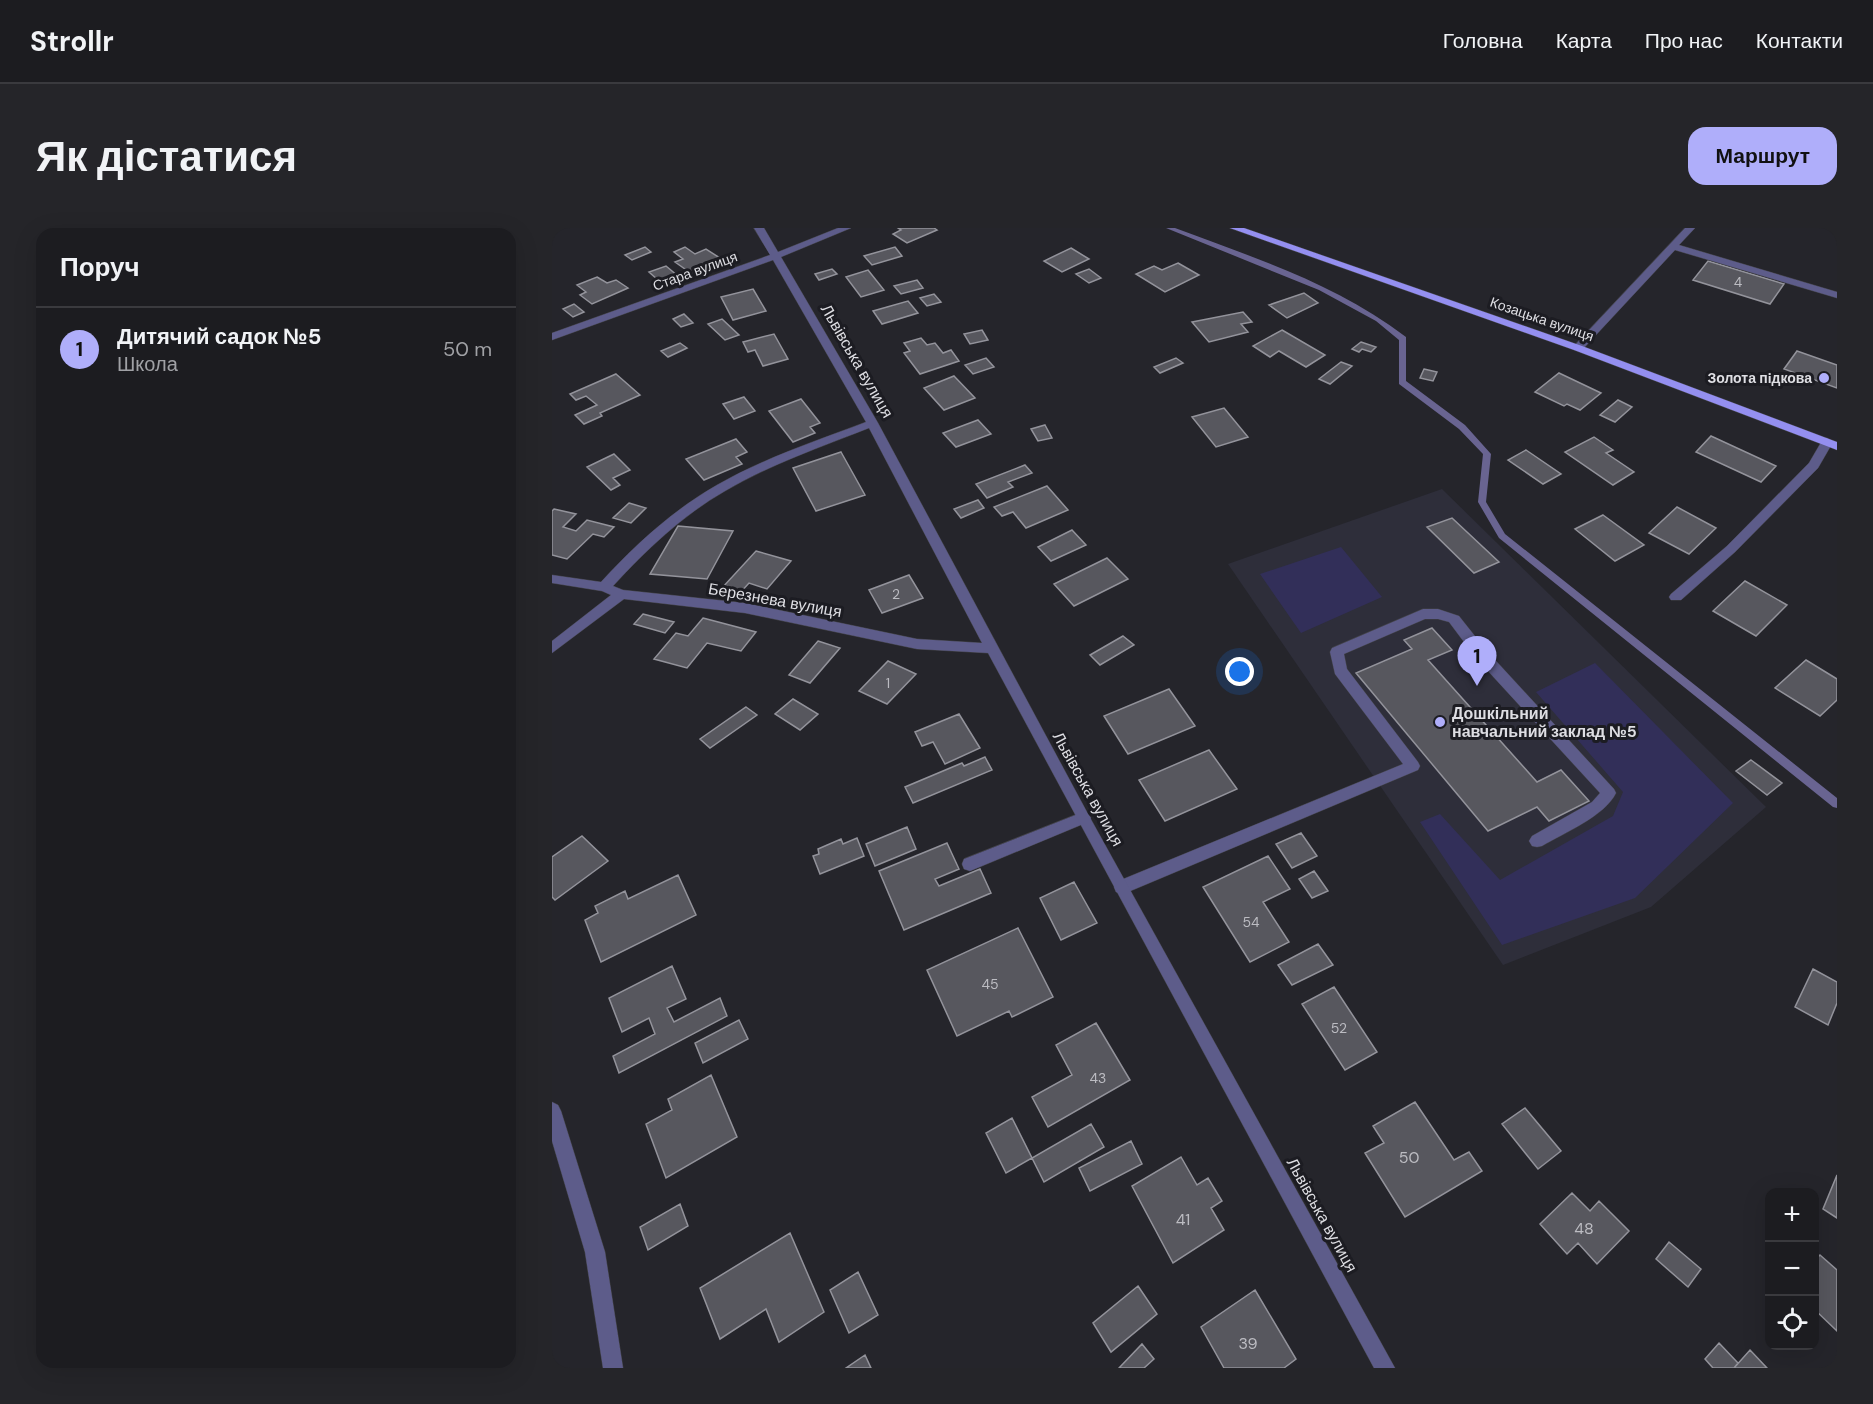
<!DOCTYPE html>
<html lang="uk">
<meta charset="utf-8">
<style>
:root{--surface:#1c1c20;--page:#252529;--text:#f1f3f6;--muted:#a0a1a5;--line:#3a3a3e;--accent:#afaefa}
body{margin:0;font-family:"DM Sans",sans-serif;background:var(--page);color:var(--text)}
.controls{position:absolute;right:18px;bottom:18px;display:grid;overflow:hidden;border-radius:12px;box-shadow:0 6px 24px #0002}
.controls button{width:54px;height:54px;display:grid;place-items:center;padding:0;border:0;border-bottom:2px solid var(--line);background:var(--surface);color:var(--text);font:30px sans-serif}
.you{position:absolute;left:688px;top:444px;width:21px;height:21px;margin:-15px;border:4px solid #fff;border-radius:50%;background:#1a73e8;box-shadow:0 0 0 9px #1a73e833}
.badge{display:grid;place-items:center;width:39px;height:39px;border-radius:50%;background:var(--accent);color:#111;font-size:20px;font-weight:700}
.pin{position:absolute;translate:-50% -50px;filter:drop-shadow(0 2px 3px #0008)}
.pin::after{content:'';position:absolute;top:32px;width:21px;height:18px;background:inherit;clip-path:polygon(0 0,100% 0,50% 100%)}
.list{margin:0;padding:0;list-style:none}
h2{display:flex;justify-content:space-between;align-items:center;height:78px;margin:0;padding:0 24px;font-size:26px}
h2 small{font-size:20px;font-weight:400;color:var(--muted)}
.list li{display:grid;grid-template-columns:39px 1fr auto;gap:18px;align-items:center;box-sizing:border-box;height:84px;padding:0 24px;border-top:2px solid var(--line)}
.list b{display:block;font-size:22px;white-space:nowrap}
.list p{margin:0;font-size:20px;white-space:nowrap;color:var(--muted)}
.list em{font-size:20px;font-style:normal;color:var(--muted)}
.icon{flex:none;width:33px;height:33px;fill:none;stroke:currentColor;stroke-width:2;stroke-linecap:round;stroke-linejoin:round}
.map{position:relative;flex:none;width:1285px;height:1140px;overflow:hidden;border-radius:18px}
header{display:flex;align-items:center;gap:36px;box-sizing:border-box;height:84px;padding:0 30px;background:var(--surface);border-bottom:2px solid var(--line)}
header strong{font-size:28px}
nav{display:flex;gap:33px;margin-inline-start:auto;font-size:21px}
.intro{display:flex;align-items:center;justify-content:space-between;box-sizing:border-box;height:144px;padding:0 36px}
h1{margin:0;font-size:42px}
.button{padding:15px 27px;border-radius:18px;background:var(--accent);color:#111;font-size:21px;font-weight:700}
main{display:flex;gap:36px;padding:0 36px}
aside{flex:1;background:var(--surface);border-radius:18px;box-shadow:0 6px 24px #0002}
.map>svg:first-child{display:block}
</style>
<header>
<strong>Strollr</strong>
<nav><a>Головна</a><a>Карта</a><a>Про нас</a><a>Контакти</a></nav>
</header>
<div class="intro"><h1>Як дістатися</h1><a class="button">Маршрут</a></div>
<main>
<aside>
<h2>Поруч<small></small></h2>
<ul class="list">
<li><span class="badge">1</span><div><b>Дитячий садок №5</b><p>Школа</p></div><em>50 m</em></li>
</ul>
</aside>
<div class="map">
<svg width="1285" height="1140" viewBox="0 0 1285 1140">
<rect width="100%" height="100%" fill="#25252b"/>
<!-- built -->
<path fill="#2e2e3a" d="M890 261 1214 579 1099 679 951 737 676 336Z"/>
<!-- green -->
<path fill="#322f59" d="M789 319 830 369 749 405 708 346Z
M1043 435 1181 575 1083 670 950 717 868 594 888 586 948 652 1061 588 1071 564 984 464Z"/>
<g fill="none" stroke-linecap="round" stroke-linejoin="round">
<!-- stream -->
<path fill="#696491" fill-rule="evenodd" d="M614 0H623C705 31 783 55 854 109V153L913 197 939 226 934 274 953 306 1285 570V580L1281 579 947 310 926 274 931 226 907 201 847 156V112L824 93 767 62Z"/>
</g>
<!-- building -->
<path fill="#57575e" stroke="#93939b" stroke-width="1.5" d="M346 0H382L385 2 355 15 341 6 349 2Z
M93 19 99 24 80 32 73 27Z
M133 19 143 26 154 21 171 32 140 46 123 34 131 31 122 24Z
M343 19 350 28 320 37 312 28Z
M519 20 537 31 510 44 492 33Z
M1156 33 1232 56 1218 76 1141 52Z
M626 35 647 47 613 64 584 46 602 38 610 42Z
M114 38 132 53 115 60 97 44Z
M280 41 285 46 267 52 263 46Z
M537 41 549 50 537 55 524 46Z
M316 42 332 62 309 69 294 49Z
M45 49 55 55 64 52 76 60 40 76 28 67 34 64 25 57Z
M365 52 371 60 349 66 342 58Z
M201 61 214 83 181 92 169 69Z
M752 65 766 75 735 90 717 77Z
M382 66 389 74 375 78 368 70Z
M356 73 366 85 330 96 321 83Z
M22 76 32 84 21 89 11 81Z
M691 84 700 94 689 96 696 104 657 114 640 94Z
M132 86 141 95 129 99 121 91Z
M170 91 187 107 173 112 156 96Z
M430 102 436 112 418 116 412 106Z
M730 102 773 127 754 139 727 123 718 129 701 118Z
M222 106 236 131 211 138 203 122 196 124 191 114Z
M369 110 375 117 383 115 391 125 399 122 407 133 368 146 352 125 358 123 352 115Z
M809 114 824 119 819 124 810 121 807 124 800 121Z
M128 115 135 120 116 129 109 123Z
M1245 123 1285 137V160L1232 141Z
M434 130 442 139 421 146 413 137Z
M624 130 631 135 608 145 602 139Z
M789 134 800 138 778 156 767 151Z
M872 141 885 144 881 153 868 150Z
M1007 145 1049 165 1028 182 1015 176 1012 178 983 164Z
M64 146 88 167 48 185 50 188 32 196 23 187 45 177 34 168 24 172 18 166Z
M402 148 423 170 392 182 372 160Z
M192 169 203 183 182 191 171 176Z
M249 171 268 195 258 199 263 205 241 214 217 183Z
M1066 172 1080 179 1063 194 1048 187Z
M672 180 696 209 664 219 640 189Z
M426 192 439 206 404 219 391 205Z
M493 197 500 210 486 213 479 201Z
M1159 208 1224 238 1209 254 1144 224Z
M1042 209 1061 222 1054 225 1082 244 1061 257 1013 224Z
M184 211 195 224 184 229 190 236 152 252 134 231Z
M974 222 1009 246 991 256 956 232Z
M289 224 313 267 264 283 241 240Z
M62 226 78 242 61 250 68 257 59 262 35 239Z
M473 237 480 245 456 254 461 259 435 270 424 256Z
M495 258 516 282 474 300 461 284 450 288 442 279Z
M426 272 432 280 409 290 402 281Z
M77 275 94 280 79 295 61 290Z
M1125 279 1164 300 1137 326 1097 305Z
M2 281 24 286 11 299 24 303 35 292 62 299 52 309 41 306 15 331 0 327V283Z
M1051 287 1092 317 1063 333 1023 301Z
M900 290 947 334 922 345 875 299Z
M126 298 181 303 155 351 98 346Z
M520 302 534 317 499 333 486 319Z
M204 323 239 333 215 361 197 355 187 366 169 361Z
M555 330 576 351 522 378 502 356Z
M357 347 371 370 330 385 317 362Z
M1193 353 1235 377 1204 408 1161 383Z
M91 386 122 394 113 405 82 396Z
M151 390 204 404 189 423 155 415 135 440 102 431 124 405 136 408Z
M880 400 900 422 876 432 985 554 1009 542 1037 573 997 593 985 579 936 603 804 445 860 421 852 412Z
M571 408 582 417 548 437 538 427Z
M266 413 288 420 258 455 237 447Z
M1254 432 1285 451V472L1268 488 1223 460Z
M336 433 364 446 335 476 307 463Z
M617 461 643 498 576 526 552 488Z
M241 471 266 486 248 502 223 486Z
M194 479 205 487 158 520 148 511Z
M407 486 428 520 393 536 381 514 370 518 363 504Z
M657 522 685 561 613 593 587 552Z
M433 529 440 542 361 575 353 559 410 535 412 538Z
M1199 532 1230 555 1215 567 1184 543Z
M355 599 364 621 323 638 314 616Z
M749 605 765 628 740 640 724 616Z
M30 608 56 633 3 672 0 669V629Z
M305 610 312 628 268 646 261 628 267 626 266 621 289 611 291 616Z
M395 615 407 641 383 651 387 658 428 641 439 665 352 702 327 643Z
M716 628 738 661 711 674 737 714 698 734 651 659Z
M762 643 776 663 760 670 747 651Z
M126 647 144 687 49 734 33 692 46 685 43 678 73 663 76 671Z
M522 654 545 695 509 712 488 670Z
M466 700 501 769 460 789 457 783 405 808 375 742Z
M766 716 781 737 740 757 726 737Z
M120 738 134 771 115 780 122 794 168 770 175 788 67 845 61 828 103 806 97 790 70 804 57 770Z
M1261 741 1285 754V775L1276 797 1243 779Z
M782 759 825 824 793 842 750 776Z
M187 792 196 811 151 835 143 815Z
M544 795 578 852 496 899 480 869 520 847 504 817Z
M159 847 185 909 114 950 94 896 120 882 116 871Z
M863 874 902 932 917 924 930 943 853 989 813 925 832 915 821 898Z
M973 880 1009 923 986 941 950 896Z
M460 890 480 930 454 945 434 905Z
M539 896 552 919 492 954 480 930Z
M579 913 590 936 538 963 527 940Z
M629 929 645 957 656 950 670 973 659 980 672 1002 621 1035 580 958Z
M1285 947V990L1271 981Z
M1020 965 1038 983 1047 973 1077 1003 1045 1036 1026 1015 1015 1026 988 996Z
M128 976 136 998 96 1022 88 999Z
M238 1005 272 1084 227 1114 214 1081 168 1111 148 1060Z
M1117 1014 1149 1041 1136 1059 1104 1031Z
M1268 1027 1285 1042V1103L1262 1081V1033Z
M306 1044 326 1087 297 1105 278 1062Z
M586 1058 605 1086 559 1124 541 1095Z
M703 1062 744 1131 732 1140H672L649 1099Z
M1167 1115 1186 1135 1182 1140H1161L1153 1131Z
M590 1116 602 1131 592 1140H567Z
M1198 1122 1215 1140H1182Z
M313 1127 319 1140H294Z"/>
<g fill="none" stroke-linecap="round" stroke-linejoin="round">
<defs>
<path id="lane" d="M1275 210 1281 214 1266 240 1183 324 1129 372H1119L1117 369 1119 366 1175 318 1257 235 1271 211Z
M871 381H886L907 388 934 422 1062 561 1064 565C1053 588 1012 605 990 618L985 619 980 618 977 613 980 608 1040 574 1048 565 924 430 897 394 886 391H873L792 426 795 441 866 534 868 538 866 542 576 664 570 666 564 664 562 659 564 654 851 536 783 446 778 424 780 420Z
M531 584 536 586 539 590 536 594 418 643 412 641 410 636 412 631Z"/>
<path id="street" d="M202 0H212L226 24 286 0H299L229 29 326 195 536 586 843 1140H822L436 425 365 421 193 385 72 371 0 425V413L59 367 50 363 0 355V347L49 354C83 317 121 282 165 257 212 230 264 213 314 194L221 32 0 112V105L218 27ZM317 200 430 415 365 411 193 375 71 362 61 358C94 322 131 287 173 263 219 236 269 219 317 200Z
M1133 0H1143L1127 17 1285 64V70L1123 22 1030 122H1022V118Z
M0 874 6 877 9 883 53 1024 71 1140H51L33 1024 0 913Z"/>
<path id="primary" d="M678 0H692L1030 118 1285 214V222L1022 122Z"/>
</defs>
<!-- lane casing -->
<use href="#lane" stroke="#434348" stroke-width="1"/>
<!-- street casing -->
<use href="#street" stroke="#434348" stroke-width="1"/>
<!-- primary casing -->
<use href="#primary" stroke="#434348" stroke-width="1"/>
<!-- lane -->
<use href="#lane" fill="#5d5c8a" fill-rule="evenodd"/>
<!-- street -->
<use href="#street" fill="#5d5c8a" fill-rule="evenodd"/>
<!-- primary -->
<use href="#primary" fill="#948ff0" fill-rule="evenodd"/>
</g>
<!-- markers -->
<g fill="#afaefa" stroke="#1c1c22" stroke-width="2">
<circle cx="1272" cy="150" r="6"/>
<circle cx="888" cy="494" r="6"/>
</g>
<g text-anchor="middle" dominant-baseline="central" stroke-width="6" stroke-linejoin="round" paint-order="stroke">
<!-- far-street labels -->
<g font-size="14" fill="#dedee3" stroke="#1c1c22">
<text transform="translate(143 43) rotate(-20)">Стара вулиця</text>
<text transform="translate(990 91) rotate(19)">Козацька вулиця</text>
</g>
<!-- number labels -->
<g font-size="14" fill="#bcbcc2">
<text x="1186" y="54">4</text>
<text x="344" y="366">2</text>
<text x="336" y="455">1</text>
<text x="699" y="694">54</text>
<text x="438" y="756">45</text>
<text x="787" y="800">52</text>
<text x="546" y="850">43</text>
</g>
<!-- far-poi labels -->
<g font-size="14" font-weight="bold" fill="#dedee3" stroke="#1c1c22" text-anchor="end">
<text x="1260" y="150">Золота пiдкова</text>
</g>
<!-- street labels -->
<g font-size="16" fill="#dedee3" stroke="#1c1c22">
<text transform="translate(305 133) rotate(60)">Львівська вулиця</text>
<text transform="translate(223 372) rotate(10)">Березнева вулиця</text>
<text transform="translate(536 561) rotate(61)">Львівська вулиця</text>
<text transform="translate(770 987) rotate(61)">Львівська вулиця</text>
</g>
<!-- poi labels -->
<g font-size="16" font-weight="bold" fill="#dedee3" stroke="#1c1c22" text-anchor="start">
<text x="900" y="485">Дошкільний<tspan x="900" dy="18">навчальний заклад №5</tspan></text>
</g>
<!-- near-number labels -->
<g font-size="16" fill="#bcbcc2">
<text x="857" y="929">50</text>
<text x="631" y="991">41</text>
<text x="1032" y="1000">48</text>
<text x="696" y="1115">39</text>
</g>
</g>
</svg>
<div class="controls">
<button>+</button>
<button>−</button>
<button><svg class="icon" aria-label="locate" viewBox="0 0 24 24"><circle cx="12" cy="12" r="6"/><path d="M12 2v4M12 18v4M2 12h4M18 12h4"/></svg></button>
</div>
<div class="you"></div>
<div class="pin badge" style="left:925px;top:458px">1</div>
</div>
</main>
